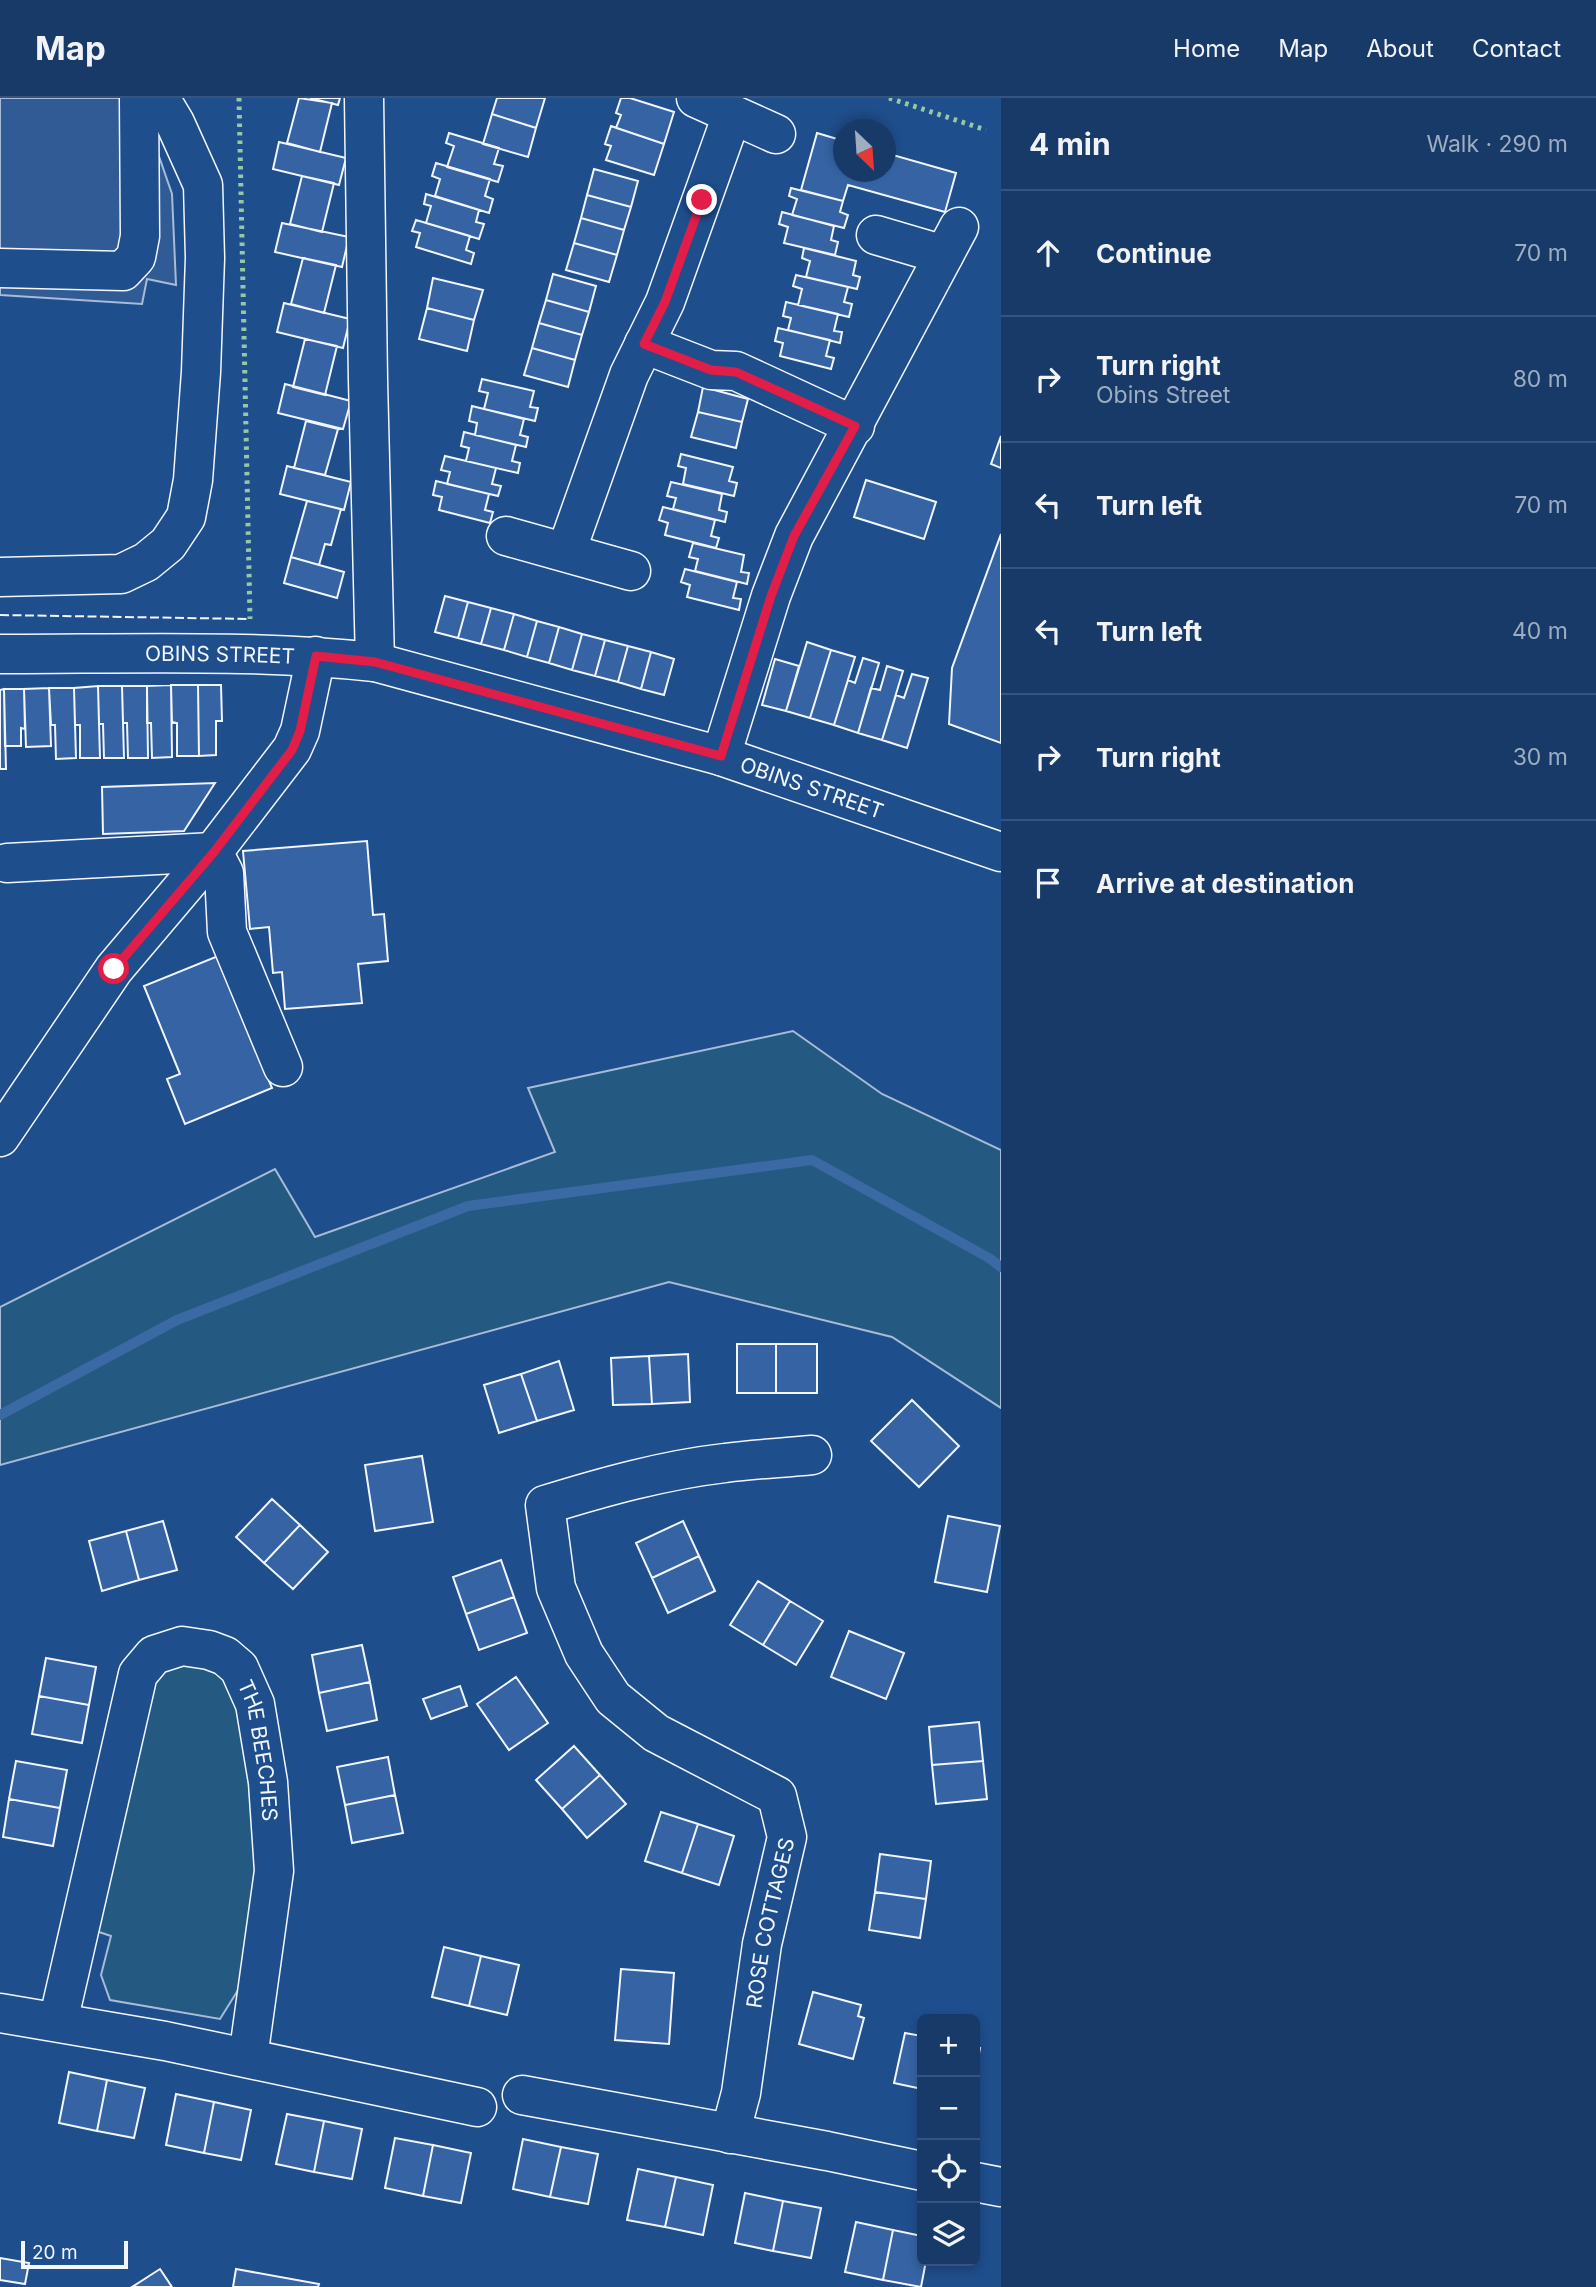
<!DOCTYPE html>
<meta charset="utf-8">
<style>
:root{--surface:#173a69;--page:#244571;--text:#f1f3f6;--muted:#9eadc0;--line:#36547d}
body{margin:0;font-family:Inter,sans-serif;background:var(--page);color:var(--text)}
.controls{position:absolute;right:21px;bottom:21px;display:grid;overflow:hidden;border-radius:10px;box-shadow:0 4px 10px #0003}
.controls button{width:63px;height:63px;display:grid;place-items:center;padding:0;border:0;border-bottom:2px solid var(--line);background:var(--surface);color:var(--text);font:35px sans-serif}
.compass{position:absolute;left:833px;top:21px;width:63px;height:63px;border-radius:50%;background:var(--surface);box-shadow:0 4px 10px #0003;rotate:155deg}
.scale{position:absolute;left:21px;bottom:18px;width:107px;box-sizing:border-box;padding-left:7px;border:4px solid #f2f6ff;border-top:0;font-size:19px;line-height:24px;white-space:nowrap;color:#f2f6ff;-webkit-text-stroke:5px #1f4e8c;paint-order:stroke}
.stop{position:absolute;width:21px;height:21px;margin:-16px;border:5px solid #e11d48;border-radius:50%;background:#fff}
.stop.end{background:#e11d48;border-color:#fff;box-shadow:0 2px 7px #0008}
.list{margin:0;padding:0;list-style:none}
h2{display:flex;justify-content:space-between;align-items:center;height:91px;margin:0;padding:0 28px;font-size:30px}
h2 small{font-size:23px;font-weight:400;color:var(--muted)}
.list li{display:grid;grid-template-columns:46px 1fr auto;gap:21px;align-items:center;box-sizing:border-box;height:126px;padding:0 28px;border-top:2px solid var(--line)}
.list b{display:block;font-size:26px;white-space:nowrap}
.list p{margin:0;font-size:23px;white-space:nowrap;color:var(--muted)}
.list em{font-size:23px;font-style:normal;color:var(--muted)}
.icon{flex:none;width:38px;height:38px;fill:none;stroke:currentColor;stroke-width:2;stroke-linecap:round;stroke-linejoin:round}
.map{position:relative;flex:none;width:1001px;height:2189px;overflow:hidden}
header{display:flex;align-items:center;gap:42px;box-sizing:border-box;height:98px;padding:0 35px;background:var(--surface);border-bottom:2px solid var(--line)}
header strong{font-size:33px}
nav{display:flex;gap:38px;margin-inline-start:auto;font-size:24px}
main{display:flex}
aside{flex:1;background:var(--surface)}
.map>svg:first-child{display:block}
</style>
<header>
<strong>Map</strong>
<nav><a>Home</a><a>Map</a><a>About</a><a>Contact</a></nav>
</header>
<main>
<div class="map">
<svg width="1001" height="2189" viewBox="0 0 1001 2189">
<rect width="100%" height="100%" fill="#1f4e8c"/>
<!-- green -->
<path fill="#245a82" stroke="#a8bbd7" stroke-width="2" d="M793 933 882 996 1001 1052V1310L892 1239 669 1184 0 1367V1209L275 1071 315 1139 555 1054 528 990Z
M184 1559 223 1578 244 1625 257 1788 240 1889 220 1921 110 1902 101 1877 111 1838 96 1833 156 1577Z"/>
<!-- parking -->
<path fill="#305b95" stroke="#a8bbd7" stroke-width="2" d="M0 0H129L154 44 172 96 176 187 147 181 142 206 0 197Z"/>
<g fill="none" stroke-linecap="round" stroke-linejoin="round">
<!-- stream -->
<path stroke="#3b69a3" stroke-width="10" d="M0 1317 177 1222 468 1108 812 1062 989 1160 1001 1169"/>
</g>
<!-- building -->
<path fill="#3563a3" stroke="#f2f6ff" stroke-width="2" d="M299 0 332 5 320 54 287 45Z
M310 0H340L338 7Z
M497 0H545L536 30 492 16Z
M621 0H630L674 14 664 46 616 30 621 17 616 15Z
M492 16 536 30 528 59 483 46Z
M611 28 664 46 654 77 606 62 611 48 605 46Z
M449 35 499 50 494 66 503 68 498 84 447 69 454 48 446 45Z
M817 35 844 43V74H886V55L956 75 945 114 848 87 843 103 801 92Z
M279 44 346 60 339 87 273 71Z
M436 65 490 81 485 98 493 101 489 115 435 98 440 81 432 78Z
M594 71 638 83 631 109 587 97Z
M302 78 334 85 322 134 290 126Z
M791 90 843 103 840 114 848 117 844 130 792 117 797 101 789 98Z
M426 96 479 112 476 124 484 126 479 141 426 125 431 108 424 106Z
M587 97 631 109 624 132 581 120Z
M782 114 834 128 831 142 838 144 835 157 784 145 788 129 779 126Z
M581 120 624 132 617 157 574 145Z
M416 122 470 138 466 152 474 155 471 166 416 149 420 135 412 133Z
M282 125 349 139 342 169 275 154Z
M574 145 617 157 609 184 566 172Z
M804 150 856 163 853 177 860 179 857 191 806 179 810 163 802 160Z
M303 160 336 167 324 215 291 206Z
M553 176 596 188 589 214 546 202Z
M796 177 848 189 844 204 852 206 849 219 798 207 802 191 793 188Z
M433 180 483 192 474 222 427 210Z
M546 202 589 214 582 237 539 225Z
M786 204 838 216 834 233 842 234 840 245 788 232 791 220 783 218Z
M284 205 350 221 343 250 277 234Z
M427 210 474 222 467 253 419 241Z
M539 225 582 237 575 262 532 250Z
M778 230 830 242 826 258 834 260 831 271 780 258 783 245 775 243Z
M305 241 337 248 325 297 293 289Z
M532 250 575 262 568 289 524 277Z
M482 281 534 293 530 309 538 310 535 323 484 311 488 295 479 293Z
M285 286 351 303 343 331 278 315Z
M703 289 748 301 742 324 698 314Z
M472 308 524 321 520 337 528 339 526 349 475 337 477 325 469 323Z
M698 314 742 324 736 350 691 339Z
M306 323 338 331 325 377 294 370Z
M464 334 516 347 512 363 520 365 518 375 466 363 469 350 461 348Z
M1001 338V370L991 366Z
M681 356 733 369 729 383 737 385 734 398 683 386 686 370 678 368Z
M445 358 496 370 492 386 501 388 498 398 447 386 450 374 441 372Z
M287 368 351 384 344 412 280 396Z
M866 382 936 404 924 441 854 419Z
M436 383 489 396 485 412 493 414 490 425 439 412 442 399 433 397Z
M671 384 722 396 719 412 727 414 725 424 673 411 676 400 667 398Z
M307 403 341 411 331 447 325 446 319 467 291 459Z
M663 409 715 422 711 438 719 440 716 450 665 437 668 425 659 422Z
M1001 436V645L949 626 952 570Z
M693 445 744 457 741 474 749 475 747 486 695 473 698 461 689 459Z
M291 459 344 474 337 500 284 485Z
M685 471 737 484 733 500 741 501 739 512 687 499 690 487 681 484Z
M445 498 468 504 458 540 435 534Z
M468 504 491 510 481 546 458 540Z
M491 510 514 516 504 552 481 546Z
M514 516 537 523 527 559 504 552Z
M537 523 559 529 549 565 527 559Z
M559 529 582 536 572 572 549 565Z
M582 536 605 542 595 578 572 572Z
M605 542 628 548 618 584 595 578Z
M807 544 831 552 810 620 786 613Z
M628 548 651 554 641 591 618 584Z
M831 552 855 559 834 627 810 620Z
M651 554 674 561 664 597 641 591Z
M863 560 879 565 858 635 834 627 848 582 855 585Z
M775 561 799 568 786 613 762 607Z
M887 568 903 573 882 642 858 635 871 590 880 592Z
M912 576 928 580 907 650 882 642 896 597 904 600Z
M171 587H198L199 658H177V625L172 624Z
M171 587 172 659 152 660 151 625H147V588Z
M198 587H221L222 623H216V657L199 658Z
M98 588H122L124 660H104L103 626H99Z
M98 588 100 660H80V627H75L74 590Z
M122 588H147L148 660H128L127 625H123Z
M49 590H74L76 660 56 661 55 627H51Z
M49 590 51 648 26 649 24 591Z
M4 591H24L25 631 21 630V648H5Z
M4 591 6 671H0V592Z
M215 685 184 733 103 736 102 689Z
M367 743 373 817 384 816 388 863 358 866 362 905 285 911 282 874 273 875 269 829 250 831 243 753Z
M218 858 272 990 185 1026 167 981 180 976 144 888Z
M737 1246H776V1295H737Z
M776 1246H817V1295H776Z
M688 1256 690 1304 652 1306 649 1258Z
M649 1258 652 1306 613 1307 611 1260Z
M559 1263 574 1312 537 1323 521 1276Z
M521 1276 537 1323 499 1335 484 1287Z
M912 1302 959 1348 919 1389 871 1343Z
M422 1358 433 1424 375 1433 365 1367Z
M272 1401 300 1427 264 1465 236 1439Z
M948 1418 1000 1428 987 1494 935 1484Z
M163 1423 177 1472 139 1482 126 1433Z
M683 1423 699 1458 652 1480 636 1445Z
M300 1427 328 1454 293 1491 264 1465Z
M126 1433 139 1482 102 1493 89 1443Z
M699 1458 715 1493 668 1515 652 1480Z
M501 1462 514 1499 466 1516 453 1479Z
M758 1483 790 1503 763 1547 730 1527Z
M514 1499 527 1535 479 1552 466 1516Z
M790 1503 823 1523 796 1567 763 1547Z
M849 1533 904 1555 886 1601 831 1579Z
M362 1547 370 1584 319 1595 312 1557Z
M46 1560 96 1569 89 1607 39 1598Z
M516 1579 548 1625 509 1652 477 1606Z
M370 1584 377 1622 327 1633 319 1595Z
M460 1588 467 1608 431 1621 423 1601Z
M39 1598 89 1607 82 1645 32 1636Z
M979 1624 983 1663 932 1667 929 1629Z
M574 1648 600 1677 562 1711 536 1682Z
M388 1659 395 1697 345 1707 337 1669Z
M16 1663 67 1672 60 1710 9 1701Z
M983 1663 987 1701 936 1706 932 1667Z
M600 1677 626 1706 587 1740 562 1711Z
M395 1697 403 1735 352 1745 345 1707Z
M9 1701 60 1710 53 1748 3 1739Z
M661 1714 698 1726 682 1775 645 1763Z
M698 1726 734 1738 719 1787 682 1775Z
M880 1756 931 1763 926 1801 875 1794Z
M875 1794 926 1801 920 1840 869 1832Z
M444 1849 481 1858 469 1908 432 1899Z
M481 1858 519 1867 507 1917 469 1908Z
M621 1871 674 1875 669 1946 615 1942Z
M813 1894 861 1907 858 1918 864 1920 853 1961 799 1946Z
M905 1935 922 1938V1991L894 1985Z
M975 1949 980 1950 975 1978Z
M69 1974 107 1982 97 2033 59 2025Z
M107 1982 145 1990 134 2040 97 2033Z
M176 1996 214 2004 204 2055 166 2047Z
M214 2004 251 2012 241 2062 204 2055Z
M287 2016 324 2023 314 2074 276 2066Z
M324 2023 362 2031 352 2081 314 2074Z
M395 2040 433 2047 423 2098 385 2090Z
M523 2041 561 2049 550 2099 513 2091Z
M433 2047 471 2055 461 2105 423 2098Z
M561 2049 598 2056 588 2106 550 2099Z
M638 2071 676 2079 665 2129 627 2122Z
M676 2079 713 2087 703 2137 665 2129Z
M745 2095 783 2103 773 2153 735 2145Z
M783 2103 821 2110 811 2160 773 2153Z
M856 2124 893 2132 883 2182 845 2174Z
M893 2132 922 2138V2163H926L921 2189 883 2182Z
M0 2160 29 2165 25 2186 0 2182Z
M160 2171 172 2189H132Z
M236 2171 319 2186 318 2189H233Z"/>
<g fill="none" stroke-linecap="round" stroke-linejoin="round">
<defs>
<g id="minor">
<path d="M364 0 368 282 375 564"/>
<path d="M696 0 776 36"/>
<path d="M876 137 944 157"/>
<path d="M0 170 123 173 136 159 140 138 139 0"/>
<path d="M644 246 711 272 736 273 855 328"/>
<path d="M506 438 631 473"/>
<path d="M566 454 629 277 665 204 732 17"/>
<path d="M0 479 121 476 146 464 168 446 186 419 193 382 201 274 205 160 203 87 175 25 160 0"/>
<path id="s1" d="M0 556C125 556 250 551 375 564L721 658 1001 754"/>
<path d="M721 658 771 498 794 438 959 129"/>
<path d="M7 765 213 754 224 775 227 834 283 969"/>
<path d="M0 1039 114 871 213 754 292 651 300 633 316 558"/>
<path d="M0 1915 165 1943 477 2009"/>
<path id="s2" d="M58 1924 138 1576 154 1557 182 1548 209 1552 225 1558 239 1570 255 1606 268 1684 274 1773 248 1960"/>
<path d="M522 1997 827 2053 922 2073"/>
<path id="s3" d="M730 2036 741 1995 762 1846 787 1739 777 1698 656 1635 613 1600 584 1556 556 1490 545 1407C603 1389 664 1372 725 1365 754 1361 783 1360 812 1357"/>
<path d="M975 2084 1001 2089"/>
</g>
</defs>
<!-- minor casing -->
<use href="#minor" stroke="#f2f6ff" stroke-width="41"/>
<!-- minor -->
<use href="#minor" stroke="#1f4e8c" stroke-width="38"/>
<!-- hedge -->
<path stroke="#97c8a6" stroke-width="5" stroke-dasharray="3.5 5" stroke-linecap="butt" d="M239 0 250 521
M889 0 986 32"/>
<!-- fence -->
<path stroke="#f2f6ff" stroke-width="2" stroke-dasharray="9 3.5" stroke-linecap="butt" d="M0 517 250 521"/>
</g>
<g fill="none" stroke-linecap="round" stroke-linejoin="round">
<!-- route -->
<path stroke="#e11d48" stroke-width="9" d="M114 871 214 754 292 652 300 633 316 558 375 564 721 658 771 498 794 438 855 328 736 274 711 272 644 246 665 204 702 102"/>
</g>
<g text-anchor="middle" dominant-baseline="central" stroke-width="5" stroke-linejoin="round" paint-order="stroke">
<!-- street labels -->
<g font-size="21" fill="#f2f6ff" stroke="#1f4e8c">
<text stroke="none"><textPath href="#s1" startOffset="220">OBINS STREET</textPath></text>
<text stroke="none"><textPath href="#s1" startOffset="830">OBINS STREET</textPath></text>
<text stroke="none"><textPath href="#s2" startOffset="560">THE BEECHES</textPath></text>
<text stroke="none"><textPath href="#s3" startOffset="215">ROSE COTTAGES</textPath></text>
</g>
</g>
</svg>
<div class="controls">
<button>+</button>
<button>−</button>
<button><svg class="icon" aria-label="locate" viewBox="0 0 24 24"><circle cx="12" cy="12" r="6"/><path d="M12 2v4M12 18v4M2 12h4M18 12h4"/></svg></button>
<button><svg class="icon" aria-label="layers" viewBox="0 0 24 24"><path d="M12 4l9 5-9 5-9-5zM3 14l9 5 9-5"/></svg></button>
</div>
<svg class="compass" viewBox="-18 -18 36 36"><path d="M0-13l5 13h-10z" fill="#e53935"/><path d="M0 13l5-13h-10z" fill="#9eadc0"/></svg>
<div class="scale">20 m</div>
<div class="stop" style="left:114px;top:871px"></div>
<div class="stop end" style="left:702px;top:102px"></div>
</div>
<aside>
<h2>4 min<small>Walk · 290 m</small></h2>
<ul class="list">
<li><svg class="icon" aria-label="ahead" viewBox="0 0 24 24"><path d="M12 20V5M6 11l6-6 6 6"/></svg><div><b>Continue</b></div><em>70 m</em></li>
<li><svg class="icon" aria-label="right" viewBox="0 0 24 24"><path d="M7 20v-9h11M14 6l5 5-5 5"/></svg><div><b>Turn right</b><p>Obins Street</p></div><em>80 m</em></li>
<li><svg class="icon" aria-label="left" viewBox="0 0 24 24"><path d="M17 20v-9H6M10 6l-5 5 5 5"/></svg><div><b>Turn left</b></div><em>70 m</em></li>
<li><svg class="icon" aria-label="left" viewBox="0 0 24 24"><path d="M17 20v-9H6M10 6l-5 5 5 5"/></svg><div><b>Turn left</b></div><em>40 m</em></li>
<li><svg class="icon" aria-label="right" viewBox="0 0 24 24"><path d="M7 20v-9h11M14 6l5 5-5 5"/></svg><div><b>Turn right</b></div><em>30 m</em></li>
<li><svg class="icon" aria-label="arrive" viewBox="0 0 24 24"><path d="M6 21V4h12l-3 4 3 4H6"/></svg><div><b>Arrive at destination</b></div></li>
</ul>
</aside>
</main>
